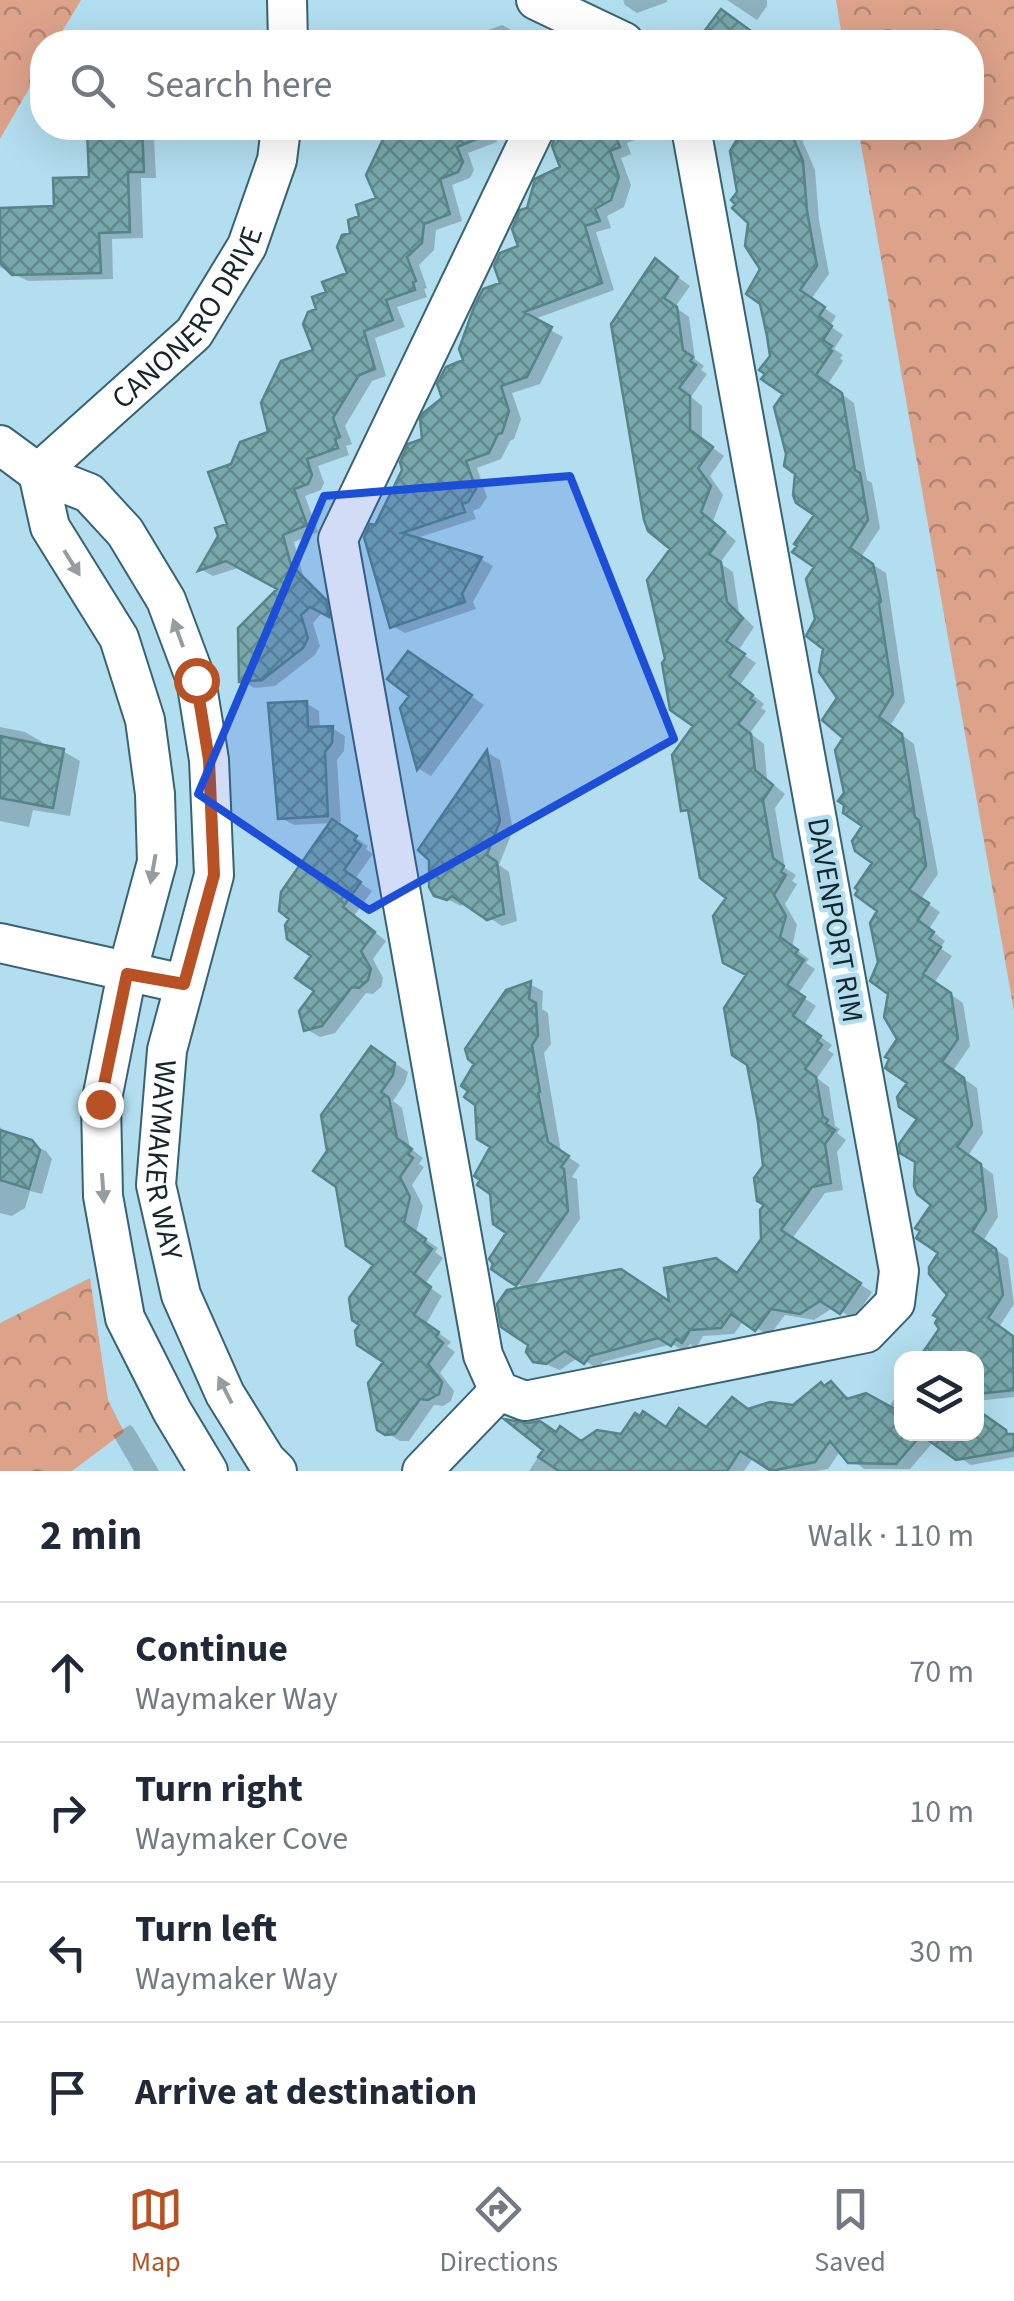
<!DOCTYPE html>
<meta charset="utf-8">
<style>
:root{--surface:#fff;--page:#f2f2f3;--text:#1f2937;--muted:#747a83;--line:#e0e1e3;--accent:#b85224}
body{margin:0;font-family:"Source Sans 3",sans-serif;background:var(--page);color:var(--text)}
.controls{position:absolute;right:30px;bottom:30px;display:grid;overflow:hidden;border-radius:20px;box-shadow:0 10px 40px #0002}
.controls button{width:90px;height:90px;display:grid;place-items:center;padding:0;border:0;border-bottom:2px solid var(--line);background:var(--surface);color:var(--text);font:50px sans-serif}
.stop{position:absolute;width:30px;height:30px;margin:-22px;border:8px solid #b85224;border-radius:50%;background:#fff}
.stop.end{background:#b85224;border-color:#fff;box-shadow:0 2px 10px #0008}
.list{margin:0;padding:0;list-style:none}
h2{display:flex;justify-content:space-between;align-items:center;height:130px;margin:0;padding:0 40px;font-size:42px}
h2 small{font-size:32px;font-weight:400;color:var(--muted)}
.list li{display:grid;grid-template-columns:65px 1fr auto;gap:30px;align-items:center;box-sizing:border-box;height:140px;padding:0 40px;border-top:2px solid var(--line)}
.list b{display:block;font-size:38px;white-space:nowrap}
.list p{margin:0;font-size:32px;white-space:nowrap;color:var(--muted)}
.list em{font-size:32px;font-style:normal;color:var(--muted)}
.icon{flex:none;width:55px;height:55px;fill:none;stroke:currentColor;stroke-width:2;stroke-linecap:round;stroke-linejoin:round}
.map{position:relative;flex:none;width:1014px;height:1471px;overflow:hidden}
.search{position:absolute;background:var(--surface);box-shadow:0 10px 40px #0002;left:30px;right:30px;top:30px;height:110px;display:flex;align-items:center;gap:25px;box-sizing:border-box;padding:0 35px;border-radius:40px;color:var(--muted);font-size:38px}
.sheet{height:690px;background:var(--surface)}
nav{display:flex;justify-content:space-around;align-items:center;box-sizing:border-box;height:140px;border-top:2px solid var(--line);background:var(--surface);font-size:28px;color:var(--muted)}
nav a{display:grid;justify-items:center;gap:5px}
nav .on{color:var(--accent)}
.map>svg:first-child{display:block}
</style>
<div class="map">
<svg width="1014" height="1471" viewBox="0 0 1014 1471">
<defs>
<pattern id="forest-crowns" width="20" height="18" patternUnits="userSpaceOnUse" patternTransform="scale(2.5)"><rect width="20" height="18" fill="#dda28a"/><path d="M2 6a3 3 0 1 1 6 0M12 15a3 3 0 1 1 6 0" fill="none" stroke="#b28471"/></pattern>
<pattern id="building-cross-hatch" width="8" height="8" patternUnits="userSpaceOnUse" patternTransform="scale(2.5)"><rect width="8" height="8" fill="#78a8ac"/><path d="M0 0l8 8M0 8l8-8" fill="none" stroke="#61898c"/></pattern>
</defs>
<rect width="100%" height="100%" fill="#b2deef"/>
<!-- forest -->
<path fill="url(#forest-crowns)" d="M0 0H81L56 42H42V66L0 139Z
M836 0H1014V1011L858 128H972V42H843Z
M90 1278 108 1400 124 1432 72 1471H0V1323Z"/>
<!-- shadow -->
<path fill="#0003" d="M623 0H667V2L637 13 625 5Z
M727 0H767V6L757 20Z
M502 25 515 32 519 42H454Z
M391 128H493L497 142 468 153 474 170 470 178 452 185 462 221 436 230 434 250 419 265 427 288 424 289 427 297 397 307 405 327 375 338 386 376 372 381 345 426 352 444 346 446 349 455 318 466 324 483 321 490 305 496 318 532 294 542 303 575 338 609 340 621 323 612 313 623 320 646 315 655 275 686 254 688 242 681 281 589 241 567 213 576 202 570 230 525 233 466 271 433 317 351 320 310 329 294 351 274 352 234 379 200 369 176Z
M575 128H645L648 135 627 143 631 154 621 158 631 185 624 207 607 216 611 228 596 232 614 290 532 320 563 337 540 384 512 393 521 419 514 439 510 441 501 459 477 468 487 497 480 508 473 511 476 519 414 539 481 559 493 566 473 602 476 609 405 633 392 626 377 528 466 362 521 248 529 210 563 168Z
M729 128H797L815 170 819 220 829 274 811 299 836 316 830 326 843 335 834 349 843 355 840 358 843 361 828 384 854 403 867 480 872 483 880 528 861 557 886 573 905 702 890 726 914 744 938 874 921 899 940 912 929 929 945 941 940 948 952 956 934 983 963 1003 970 1046 953 1071 977 1088 983 1133 968 1156 993 1174 998 1217 983 1241 1008 1258 1014 1304 999 1327 1014 1338V1397L976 1401V1358H950L951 1295 920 1118 881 963V911L875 862 866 825 847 793V737L840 698 817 620 818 515 798 472 786 394 773 357 763 269 751 222 739 193 742 136Z
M141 130 154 138 156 178H141L143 238 112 239 113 279 28 281 0 267V211L57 209Z
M656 261 690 286 675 307 689 317 695 359 704 366 701 370 707 374 691 397 702 406V440L724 456 710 476 723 495 713 521 736 541 720 563 733 572 739 612 754 627 738 651 756 663 740 685 764 704 761 708 766 711 750 733 764 744 767 779 785 794 775 808 785 868 796 875 792 881 797 884 785 904 797 925 792 947 809 959 806 963 815 969 798 994 816 1006 804 1025 832 1045 828 1050 834 1054 817 1078 829 1087 835 1126 840 1129 837 1133 846 1140 837 1152 843 1190 825 1193 792 1239 872 1292 854 1319 834 1307 814 1320 785 1315 769 1336 744 1320 734 1334 703 1336 696 1348 690 1344 685 1352 672 1344 603 1362 598 1369 579 1357 560 1370 535 1360 526 1289 494 1268 510 1232 493 1146 530 984 543 991 542 1009 548 1013 551 1044 544 1053 561 1152 580 1165 572 1177 577 1179 580 1219 533 1288 672 1305 739 1275 764 1240 767 1205 750 975 729 898 691 814 683 809 696 726 668 659 673 548Z
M422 662 484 705 431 776 419 769 403 708 412 696Z
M306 703 319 711 320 729 332 728 345 736 344 751 337 760 341 822 334 823 368 846 366 849 373 854 355 879 372 891 354 916 386 941 373 959 383 978 381 987 373 994 366 993 335 1033 320 1037 306 1029 317 991 314 956 293 919 333 823 294 825 281 818Z
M0 727 25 732 42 742 41 747 63 751 80 761 70 816 33 810 29 827 0 821Z
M488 753 500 760 513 830 499 865 509 872 517 921 502 926 466 902 461 906 436 894 431 859 422 850Z
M385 1057 408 1072 405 1083 393 1101 402 1108 410 1148 423 1158 419 1164 424 1167 412 1185 423 1206 416 1233 438 1248 435 1252 443 1258 425 1284 442 1296 426 1324 451 1342 447 1346 455 1352 440 1373 454 1391 451 1401 443 1406 434 1405 409 1441H400L379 1428 386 1361 376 1265 348 1245Z
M0 1127 5 1133 46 1151 52 1159 42 1194 30 1191 25 1208 12 1216 0 1213Z
M831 1384 852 1400 888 1408 902 1388V1434H976V1411L1014 1437V1457L971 1465 934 1441 910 1469H864L841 1450 828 1469 816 1471H772L753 1458 744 1471H529L554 1433 582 1443 668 1430H708L749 1411 793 1408Z
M130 1425 133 1427 159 1471H134L113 1435Z"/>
<!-- building -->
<path fill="url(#building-cross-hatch)" stroke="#558489" stroke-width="2.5" d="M721 9 766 42H696Z
M142 128 144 172H128L130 232 99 233 101 273 12 275 0 263V208L54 206 53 178 89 177 87 130Z
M403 128 501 129 457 147 463 162 458 172 440 179 450 214 424 224 422 243 407 257 416 281 413 282 415 290 386 300 393 320 364 331 375 369 359 375 333 418 340 437 335 439 338 448 307 459 312 475 308 484 294 489 307 525 283 535 291 565 326 600 329 617 310 607 301 615 308 638 303 648 262 680 239 682 238 628 277 589 226 561 198 571 218 536 215 528 227 524 208 472 231 464 240 442 268 432 261 403 281 361 313 350 303 324 308 312 316 309 312 297 326 292 322 282 347 273 337 247 342 235 350 233 348 220 359 216 356 205 376 198 366 175 385 135Z
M557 128H612L620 147 610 151 619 177 611 200 595 209 600 221 585 226 602 283 524 312 552 327 527 377 501 386 509 411 502 433 498 434 489 453 466 461 476 489 468 502 462 504 465 512 402 533 482 557 462 594 465 602 390 628 364 537 370 524 375 525 402 470 400 462 408 444 422 439 420 419 423 413 442 398 437 384 446 367 463 360 459 349 474 307 483 289 500 283 494 266 500 253 518 246 512 229 520 210 527 208 535 179 560 167 552 146Z
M744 128H789L803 161 807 211 817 266 800 290 825 307 819 316 832 326 823 340 832 346 829 349 832 351 816 375 842 393 855 470 860 473 868 520 850 548 873 564 881 601 879 604 893 694 879 717 902 734 915 817 919 820 926 866 909 890 929 903 918 920 934 932 929 939 941 947 923 974 951 993 958 1039 942 1062 964 1078 972 1125 957 1147 981 1164 986 1210 972 1232 996 1249 1003 1295 988 1318 1013 1336 1014 1390 976 1394V1358H919L939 1329 935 1323 938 1318 933 1315 947 1295 929 1274V1267L938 1253 916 1238 920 1231 915 1228 931 1205 917 1194 914 1186 915 1162 900 1153 899 1144 917 1119 899 1107 897 1097 907 1083 885 1068 889 1059 885 1057 897 1039 884 1017 888 994 870 981 878 962 870 923 877 911 855 895 858 890 855 888 872 863 855 851 852 841 862 826 843 813 844 805 838 801 844 793 835 750 843 738 822 720 837 698 819 672 823 649 806 636 815 619 806 579 814 567 792 552 797 546 794 544 814 515 796 503 793 495 795 474 784 466 786 454 774 407 783 394 761 379 765 374 759 370 770 356 767 336 760 304 746 294 760 269 745 246 748 223 732 208 735 204 731 200 737 192 730 151Z
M655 258 678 277 664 298 677 307 683 350 693 357 690 361 696 365 679 388 690 396V430L713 447 698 468 711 486 701 512 725 532 709 554 721 562 727 602 743 618 726 641 745 654 729 676 753 695 750 699 755 702 738 724 751 734 755 770 773 785 763 800 773 858 784 866 781 872 786 875 774 895 786 916 780 937 798 950 795 954 804 960 787 985 805 997 793 1016 821 1036 817 1041 822 1045 805 1069 816 1077 823 1116 828 1120 826 1124 835 1130 825 1144 831 1183 812 1187 781 1230 861 1283 840 1314 820 1301 800 1314 771 1309 755 1331 731 1314 721 1328 690 1330 682 1343 676 1339 671 1346 658 1338 590 1356 584 1364 565 1351 546 1364 533 1362 526 1352 528 1345 501 1327 497 1304 507 1290 621 1269 669 1301 664 1268 716 1258 737 1273 761 1239 760 1210 764 1205 757 1201 754 1178 763 1166 758 1122 747 1065 732 1055 724 1008 746 975 723 963 713 916 726 898 700 878 688 810 681 811 672 755 693 726 670 710 662 663 665 659 647 580 670 549 648 531 644 520 611 324Z
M408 651 472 695 417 770 400 708 409 696 387 679Z
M307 701 308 727 333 726 332 743 325 752 328 816 278 819 268 703Z
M0 736 64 749 53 808 0 798Z
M487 750 500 821 487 855 497 862 504 914 487 920 452 896 447 900 434 896 429 887V860L418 850Z
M332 819 357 836 354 840 361 845 344 870 361 882 343 907 375 932 361 951 371 969 368 980 359 988 352 987 322 1026 304 1031 299 1011 314 991 295 978 311 956 287 939 285 925 289 919 279 911 281 892Z
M531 981 529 999 536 1003 538 1036 532 1045 540 1092 538 1093 548 1142 569 1156 561 1167 564 1169 568 1211 516 1286 491 1269 493 1264 489 1259 506 1233 493 1224 490 1194 477 1185 480 1180 474 1176 490 1147 477 1139 475 1105 464 1097 468 1091 461 1086 474 1064 468 1059 465 1049 506 990Z
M371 1046 395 1063 393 1075 381 1092 389 1098 397 1138 412 1149 408 1154 413 1158 400 1177 410 1197 404 1223 426 1239 424 1243 432 1249 414 1274 431 1287 414 1315 439 1332 436 1337 443 1343 428 1364 442 1382 439 1394 428 1400 420 1399 395 1434 385 1435 377 1430 368 1383 383 1362 357 1345 355 1331 359 1325 352 1320 349 1298 373 1265 346 1246 336 1187 313 1171 327 1151 321 1115Z
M0 1130 32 1140 40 1150 29 1189 0 1180Z
M831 1381 847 1399 866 1393 902 1413V1434H976V1409L1006 1430 1007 1434H1014V1450L956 1460 921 1435 896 1464 848 1463 830 1441 815 1462 771 1471 740 1451 727 1471H559L538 1457 543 1450 504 1419 528 1423 540 1421 556 1432 560 1426 581 1441 597 1430 621 1434 635 1413 640 1416 643 1411 666 1427 679 1408 706 1427 732 1397 748 1409 770 1402 793 1405 821 1382 824 1386Z"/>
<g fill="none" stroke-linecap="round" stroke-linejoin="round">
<defs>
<g id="street">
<path d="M287 0 288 42"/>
<path d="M536 0 624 42"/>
<path d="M535 128 338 539 483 1355 499 1391 525 1401 866 1333 895 1303 899 1271 691 128"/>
<path id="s1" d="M0 445 38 473 89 493 125 532 166 600 196 680 209 760 214 875 167 1050 156 1185 181 1295 225 1394 266 1460 277 1471"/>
<path d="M38 473 50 527 119 638 145 720 155 794 157 862 127 973 101 1104 103 1196 125 1318 172 1411 208 1471"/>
<path id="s2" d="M38 473 194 333 247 246 277 160 281 128"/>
<path d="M0 943 184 984"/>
<path d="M422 1471 499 1391"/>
</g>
</defs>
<!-- street casing -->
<use href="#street" stroke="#396371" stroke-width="42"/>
<!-- street -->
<use href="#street" stroke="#fff" stroke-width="38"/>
</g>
<!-- one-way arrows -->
<defs><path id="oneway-solid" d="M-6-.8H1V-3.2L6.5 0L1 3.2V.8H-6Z" transform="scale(2.5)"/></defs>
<g fill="#959da0">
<use href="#oneway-solid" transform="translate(72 563) rotate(58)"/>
<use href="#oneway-solid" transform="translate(178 633) rotate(-110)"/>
<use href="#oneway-solid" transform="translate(153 869) rotate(100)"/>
<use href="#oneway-solid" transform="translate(103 1188) rotate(86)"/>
<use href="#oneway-solid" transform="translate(225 1390) rotate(-117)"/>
</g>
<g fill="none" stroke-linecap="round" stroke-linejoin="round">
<!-- route -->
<path stroke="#b85224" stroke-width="12" d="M100 1104 127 974 184 984 214 875 209 760 196 680"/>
</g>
<!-- marked area -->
<path fill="#1d4ed8" fill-opacity="0.2" stroke="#1d4ed8" stroke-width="8" stroke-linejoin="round" d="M570 476 674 739 369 910 198 794 324 496Z"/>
<g text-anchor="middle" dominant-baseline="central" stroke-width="9" stroke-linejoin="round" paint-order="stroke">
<!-- street labels -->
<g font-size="30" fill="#14252b" stroke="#b2deef">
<text stroke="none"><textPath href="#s2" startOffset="218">CANONERO DRIVE</textPath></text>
<text transform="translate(835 920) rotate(80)">DAVENPORT RIM</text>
<text stroke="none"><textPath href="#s1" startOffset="808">WAYMAKER WAY</textPath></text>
</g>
</g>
</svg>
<div class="controls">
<button><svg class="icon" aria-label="layers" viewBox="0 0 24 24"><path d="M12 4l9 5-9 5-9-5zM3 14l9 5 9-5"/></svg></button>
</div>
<div class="stop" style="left:196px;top:680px"></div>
<div class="stop end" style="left:100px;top:1104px"></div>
<div class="search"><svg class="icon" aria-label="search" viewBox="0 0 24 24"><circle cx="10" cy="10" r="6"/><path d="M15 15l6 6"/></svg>Search here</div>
</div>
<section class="sheet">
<h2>2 min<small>Walk · 110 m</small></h2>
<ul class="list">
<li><svg class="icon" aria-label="ahead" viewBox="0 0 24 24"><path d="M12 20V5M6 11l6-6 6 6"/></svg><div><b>Continue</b><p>Waymaker Way</p></div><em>70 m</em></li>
<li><svg class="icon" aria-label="right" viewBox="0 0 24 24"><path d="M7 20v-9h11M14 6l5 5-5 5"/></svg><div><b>Turn right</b><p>Waymaker Cove</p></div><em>10 m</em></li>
<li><svg class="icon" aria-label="left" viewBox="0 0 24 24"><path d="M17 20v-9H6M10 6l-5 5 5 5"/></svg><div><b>Turn left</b><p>Waymaker Way</p></div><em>30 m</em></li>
<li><svg class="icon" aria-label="arrive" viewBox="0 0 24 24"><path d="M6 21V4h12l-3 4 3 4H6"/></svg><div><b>Arrive at destination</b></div></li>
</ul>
</section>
<nav>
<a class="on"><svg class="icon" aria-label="map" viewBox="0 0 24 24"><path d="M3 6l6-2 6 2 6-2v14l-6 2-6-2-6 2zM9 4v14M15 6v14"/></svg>Map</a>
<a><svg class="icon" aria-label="directions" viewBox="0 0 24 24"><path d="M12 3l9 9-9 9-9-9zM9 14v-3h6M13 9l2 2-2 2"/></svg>Directions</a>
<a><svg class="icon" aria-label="saved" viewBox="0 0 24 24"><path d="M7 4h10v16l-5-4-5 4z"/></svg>Saved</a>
</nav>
